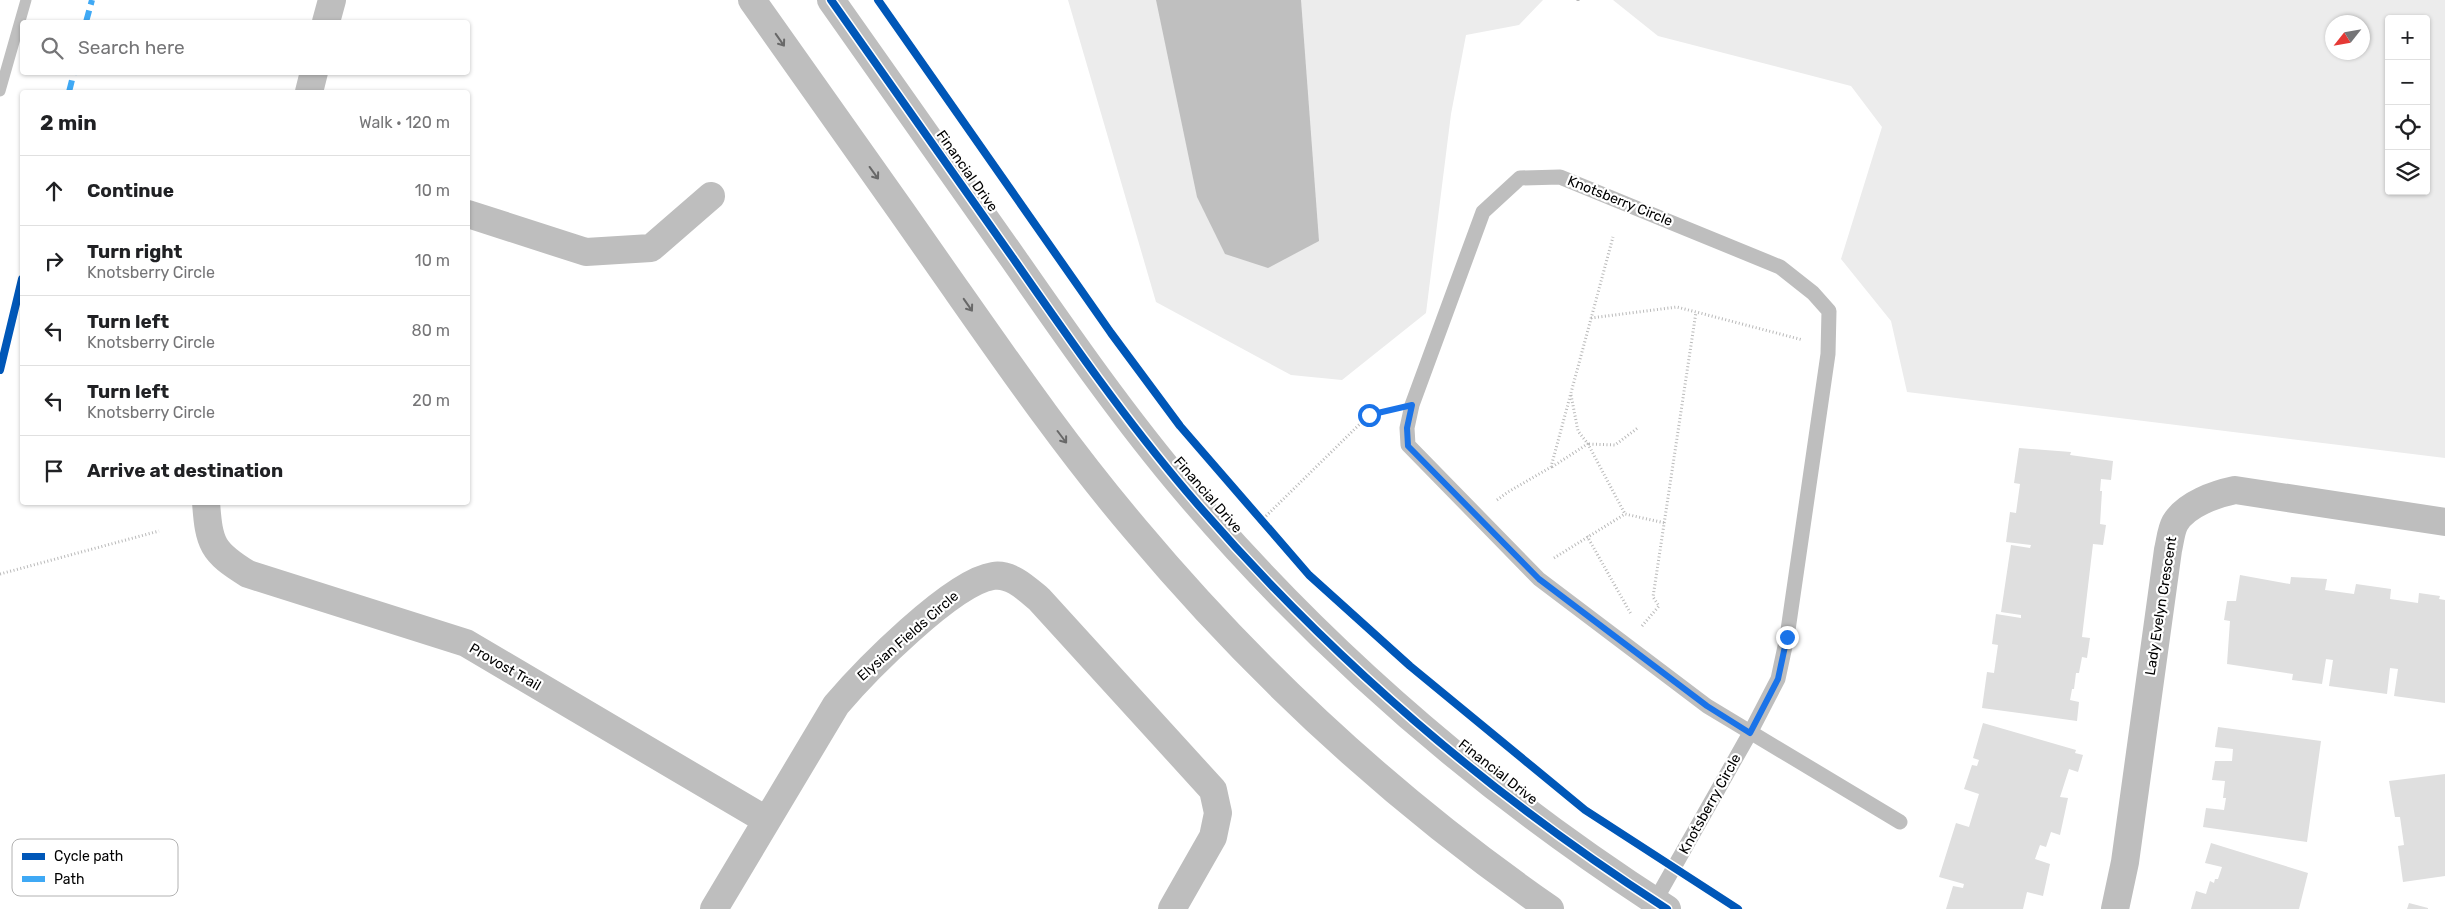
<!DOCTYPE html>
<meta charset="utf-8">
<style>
:root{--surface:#fff;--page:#f6f6f6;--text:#202124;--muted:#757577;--line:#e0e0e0}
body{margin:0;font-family:Rubik,sans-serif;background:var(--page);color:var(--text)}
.controls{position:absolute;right:15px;top:15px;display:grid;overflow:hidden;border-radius:5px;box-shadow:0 1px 4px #0004}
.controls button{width:45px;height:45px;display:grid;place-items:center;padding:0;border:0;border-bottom:1px solid var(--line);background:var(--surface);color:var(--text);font:25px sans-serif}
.compass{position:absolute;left:2325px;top:15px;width:45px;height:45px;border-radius:50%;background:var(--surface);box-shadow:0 1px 4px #0004;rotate:239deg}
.stop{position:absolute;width:15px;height:15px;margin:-11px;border:4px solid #1a73e8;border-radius:50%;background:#fff}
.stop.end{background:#1a73e8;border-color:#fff;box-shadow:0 1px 5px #0008}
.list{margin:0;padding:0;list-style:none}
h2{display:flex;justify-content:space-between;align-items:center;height:65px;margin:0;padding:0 20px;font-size:21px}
h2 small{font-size:16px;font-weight:400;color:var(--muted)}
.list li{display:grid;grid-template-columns:32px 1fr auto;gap:15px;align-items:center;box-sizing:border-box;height:70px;padding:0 20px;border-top:1px solid var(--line)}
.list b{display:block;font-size:19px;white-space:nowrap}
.list p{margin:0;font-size:16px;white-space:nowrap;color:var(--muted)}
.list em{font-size:16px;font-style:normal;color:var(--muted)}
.icon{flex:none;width:28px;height:28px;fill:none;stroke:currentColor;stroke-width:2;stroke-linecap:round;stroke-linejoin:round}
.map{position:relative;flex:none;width:2445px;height:909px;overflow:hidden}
.search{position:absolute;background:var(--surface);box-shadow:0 1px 4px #0004;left:20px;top:20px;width:450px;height:55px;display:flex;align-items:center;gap:12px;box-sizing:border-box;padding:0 18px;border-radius:5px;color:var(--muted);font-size:19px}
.panel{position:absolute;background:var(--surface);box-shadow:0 1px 4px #0004;left:20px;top:90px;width:450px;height:415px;border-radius:5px}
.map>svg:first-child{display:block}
</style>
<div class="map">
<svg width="2445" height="909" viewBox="0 0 2445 909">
<rect width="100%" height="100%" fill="#fff"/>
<!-- green -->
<path fill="#ececec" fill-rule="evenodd" d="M1068 0H1543L1519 25 1466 35 1451 114 1426 313 1342 380 1291 375 1156 302Z
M1613 0H2445V458L1907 392 1891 321 1841 259 1882 127 1851 86 1658 36ZM2389 19H2426V191H2389ZM2332 22H2362V52H2332Z"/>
<!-- water -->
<path fill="#bfbfbf" d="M1156 0H1301L1319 241 1268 268 1225 254 1197 197Z"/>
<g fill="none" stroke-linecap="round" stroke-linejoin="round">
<!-- stream -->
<path stroke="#bfbfbf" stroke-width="11" d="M0 91 26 0"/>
</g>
<!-- building -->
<path fill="#dfdfdf" d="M2019 448 2071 452 2070 455 2113 461 2111 480 2101 479 2100 491H2102L2100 524 2106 525 2103 545 2093 544 2082 637 2090 638 2087 658 2082 657 2079 673H2076L2074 689H2072L2070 700 2079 702 2077 721 1982 708 1987 672 1994 673 1998 645 1992 644 1996 614 2021 618V615L2001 612 2011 545 2030 548 2031 545 2006 542 2010 512 2016 513 2020 484 2014 483Z
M2240 575 2290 584 2291 577 2327 579 2325 590 2354 594 2356 584 2391 589 2390 599 2418 603 2419 593 2440 596 2439 599 2445 600V703L2394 696 2398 669 2390 668 2387 694 2329 686 2333 660 2326 659 2322 684 2292 680 2293 674 2227 664 2230 621 2224 620 2227 601H2236Z
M1983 723 2076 750 2075 753 2083 755 2078 772 2069 769 2060 797 2068 798 2060 835 2051 832 2046 847 2040 845 2035 859 2050 864 2043 896 2027 892 2023 909H1946L1953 886 1963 888 1964 884 1939 877 1956 823 1969 827 1979 794 1964 789 1972 765 1977 766 1979 760 1973 758Z
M2218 727 2321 741 2307 842 2203 827 2206 808 2224 810 2226 798H2223L2225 781 2212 780 2215 761H2232L2233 749 2215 747Z
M2445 774V876L2403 882 2398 846 2404 845 2400 817H2395L2389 781Z
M2211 843 2308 873 2299 909H2191L2196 891 2206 894 2210 881 2214 883 2215 879H2218L2222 867 2205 863Z
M2409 903 2428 908V909H2407Z"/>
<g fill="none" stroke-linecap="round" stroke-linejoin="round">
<!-- path -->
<path stroke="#b9b9b9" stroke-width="3" stroke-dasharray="1 2.5" stroke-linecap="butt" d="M1578 0V1
M1591 318 1677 307 1803 340
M1571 395 1578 431 1588 444 1625 514
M1589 444 1615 445 1639 427
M1552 467 1589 443
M1497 500 1508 492 1551 467 1613 237
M1261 521 1369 415 1385 411
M1587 536 1631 614
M1554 558 1625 514 1665 523
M0 574 159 531
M1642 626 1659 606 1653 597 1696 312"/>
<!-- service -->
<path stroke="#bebebe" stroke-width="15" d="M1655 901 1750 733 1778 679 1787 637 1828 354 1829 311 1813 293 1780 267 1560 177 1520 178 1483 212 1412 405 1407 428 1408 445 1539 579 1707 706 1900 822"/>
<!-- minor -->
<path stroke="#bebebe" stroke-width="28" d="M326 22 332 0
M309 92 314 72
M468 214 586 252 651 248 711 196
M206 502C209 544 212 552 248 574L466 643 766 820
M714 909 836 705C864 672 952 582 993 576 1011 573 1027 589 1039 599L1213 790 1218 813 1213 837 1172 909
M2115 909 2125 862 2168 550C2170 542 2171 530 2175 523 2186 504 2216 494 2235 490L2445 522"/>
<!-- tertiary -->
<path stroke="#bebebe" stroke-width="28" d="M752 0C817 92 882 183 946 275 1007 362 1067 449 1136 530 1256 673 1396 802 1550 909
M831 0C893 87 954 174 1015 261 1070 340 1125 419 1187 492 1325 654 1488 794 1667 909"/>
<!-- quiet -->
<path stroke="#3fa9f5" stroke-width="6" stroke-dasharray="12 6" stroke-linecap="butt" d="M86 22 92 0
M69 92 74 72"/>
<defs>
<path id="cycleway" d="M831 0C893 87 954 174 1015 261 1070 340 1125 419 1187 492 1325 654 1488 794 1667 909
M878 0 1111 333 1180 426 1309 575 1410 666 1585 810 1738 909
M0 370 22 279"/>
</defs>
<!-- cycleway casing -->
<use href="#cycleway" stroke="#fff" stroke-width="11"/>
<!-- cycleway -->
<use href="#cycleway" stroke="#0057b8" stroke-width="8"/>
</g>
<!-- one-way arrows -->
<defs><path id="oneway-shaft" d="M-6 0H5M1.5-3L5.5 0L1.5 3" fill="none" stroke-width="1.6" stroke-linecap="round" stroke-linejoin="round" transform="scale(1.25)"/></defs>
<g stroke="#686868">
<use href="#oneway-shaft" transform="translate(780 40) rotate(55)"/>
<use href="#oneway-shaft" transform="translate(874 173) rotate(54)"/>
<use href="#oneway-shaft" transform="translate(968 305) rotate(55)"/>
<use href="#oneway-shaft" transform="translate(1062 437) rotate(53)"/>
</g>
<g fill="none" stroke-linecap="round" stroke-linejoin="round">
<!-- route -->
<path stroke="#1a73e8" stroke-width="6" d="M1369 415 1412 405 1407 428 1408 446 1539 579 1707 706 1750 733 1778 679 1787 637"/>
</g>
<g text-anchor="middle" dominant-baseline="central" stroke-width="4.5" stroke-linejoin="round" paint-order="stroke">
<!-- street labels -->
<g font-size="14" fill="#000" stroke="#fff">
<text transform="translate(967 171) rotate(55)">Financial Drive</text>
<text transform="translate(1620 201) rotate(22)">Knotsberry Circle</text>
<text transform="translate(1208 495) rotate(49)">Financial Drive</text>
<text transform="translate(2161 606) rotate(-81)">Lady Evelyn Crescent</text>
<text transform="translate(908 636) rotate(-41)">Elysian Fields Circle</text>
<text transform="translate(505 667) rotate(30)">Provost Trail</text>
<text transform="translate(1498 772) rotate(38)">Financial Drive</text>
<text transform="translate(1710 804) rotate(-61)">Knotsberry Circle</text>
</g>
</g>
<!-- legend -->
<rect x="12" y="839" width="166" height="57" rx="8" fill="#fff" stroke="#b2b2b2" stroke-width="1"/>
<rect x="22" y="853" width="23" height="7" fill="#0057b8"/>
<rect x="22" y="876" width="23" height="6" fill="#3fa9f5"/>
<g font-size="14" fill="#000">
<text x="54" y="861">Cycle path</text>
<text x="54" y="884">Path</text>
</g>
</svg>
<div class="controls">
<button>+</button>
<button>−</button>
<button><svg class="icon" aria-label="locate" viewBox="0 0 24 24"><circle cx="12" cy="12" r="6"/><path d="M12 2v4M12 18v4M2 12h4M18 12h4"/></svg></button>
<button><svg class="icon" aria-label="layers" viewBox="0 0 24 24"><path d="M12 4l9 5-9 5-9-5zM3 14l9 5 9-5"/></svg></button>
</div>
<svg class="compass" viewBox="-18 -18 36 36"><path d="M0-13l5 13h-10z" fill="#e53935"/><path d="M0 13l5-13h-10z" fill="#757577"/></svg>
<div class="stop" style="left:1369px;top:415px"></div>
<div class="stop end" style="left:1787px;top:637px"></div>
<div class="search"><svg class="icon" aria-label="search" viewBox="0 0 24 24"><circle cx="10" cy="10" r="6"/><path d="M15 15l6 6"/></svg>Search here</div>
<section class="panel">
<h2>2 min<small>Walk · 120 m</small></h2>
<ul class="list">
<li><svg class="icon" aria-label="ahead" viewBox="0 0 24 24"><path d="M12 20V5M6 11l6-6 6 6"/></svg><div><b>Continue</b></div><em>10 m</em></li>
<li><svg class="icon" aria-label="right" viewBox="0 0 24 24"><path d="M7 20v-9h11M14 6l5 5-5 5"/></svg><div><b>Turn right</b><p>Knotsberry Circle</p></div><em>10 m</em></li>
<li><svg class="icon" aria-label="left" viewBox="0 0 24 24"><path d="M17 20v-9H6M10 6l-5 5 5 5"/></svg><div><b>Turn left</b><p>Knotsberry Circle</p></div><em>80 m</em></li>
<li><svg class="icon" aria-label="left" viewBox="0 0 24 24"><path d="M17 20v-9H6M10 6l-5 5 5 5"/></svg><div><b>Turn left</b><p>Knotsberry Circle</p></div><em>20 m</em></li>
<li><svg class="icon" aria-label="arrive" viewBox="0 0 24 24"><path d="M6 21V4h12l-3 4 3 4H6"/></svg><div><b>Arrive at destination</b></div></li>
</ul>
</section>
</div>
